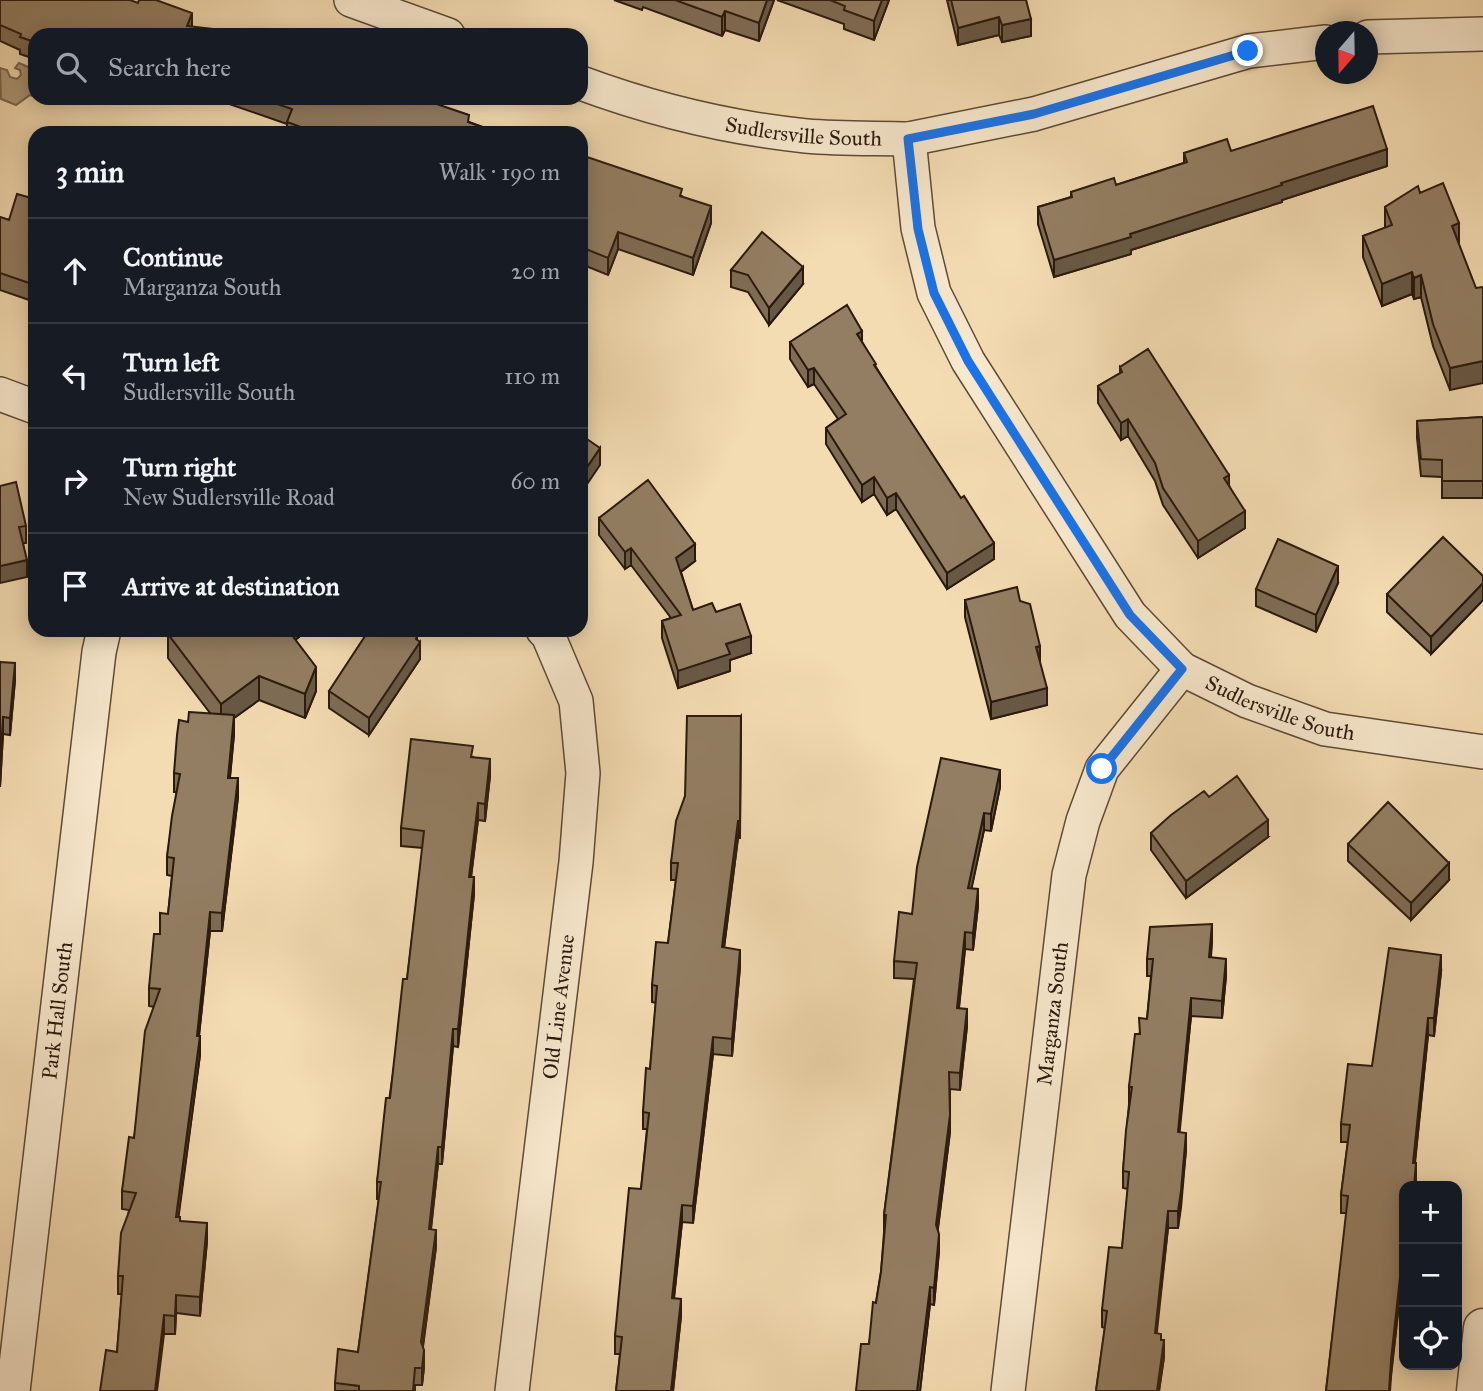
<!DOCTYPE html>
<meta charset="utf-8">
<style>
:root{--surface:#171b24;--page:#242831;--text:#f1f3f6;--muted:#9ea1a6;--line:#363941}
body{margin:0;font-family:"IM FELL Great Primer",serif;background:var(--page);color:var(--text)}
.controls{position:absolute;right:21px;bottom:21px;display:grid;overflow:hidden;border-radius:14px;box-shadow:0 4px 18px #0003}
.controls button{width:63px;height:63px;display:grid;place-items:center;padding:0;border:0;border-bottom:2px solid var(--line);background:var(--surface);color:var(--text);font:35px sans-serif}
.compass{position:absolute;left:1315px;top:21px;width:63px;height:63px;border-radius:50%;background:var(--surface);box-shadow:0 4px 18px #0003;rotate:200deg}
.stop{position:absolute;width:21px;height:21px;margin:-16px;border:5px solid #1a73e8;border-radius:50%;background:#fff}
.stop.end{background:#1a73e8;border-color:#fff;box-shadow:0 2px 7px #0008}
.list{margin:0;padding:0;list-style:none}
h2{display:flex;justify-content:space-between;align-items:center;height:91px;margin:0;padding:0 28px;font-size:30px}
h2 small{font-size:23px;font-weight:400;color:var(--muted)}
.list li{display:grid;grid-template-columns:46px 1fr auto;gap:21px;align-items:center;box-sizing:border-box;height:105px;padding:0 28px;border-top:2px solid var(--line)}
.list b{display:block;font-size:26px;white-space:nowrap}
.list p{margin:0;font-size:23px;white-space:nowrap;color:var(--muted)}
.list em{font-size:23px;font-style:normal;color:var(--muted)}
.icon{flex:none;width:38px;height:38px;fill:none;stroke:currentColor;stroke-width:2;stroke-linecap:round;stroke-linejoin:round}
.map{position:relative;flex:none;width:1483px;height:1391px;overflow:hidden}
.search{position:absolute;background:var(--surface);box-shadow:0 4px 18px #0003;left:28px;top:28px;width:560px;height:77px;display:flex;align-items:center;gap:18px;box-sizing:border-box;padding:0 24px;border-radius:21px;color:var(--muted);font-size:26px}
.panel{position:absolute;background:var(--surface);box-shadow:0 4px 18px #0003;left:28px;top:126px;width:560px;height:511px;border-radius:21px}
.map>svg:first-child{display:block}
</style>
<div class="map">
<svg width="1483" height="1391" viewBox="0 0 1483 1391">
<rect width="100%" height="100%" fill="#f4dcb2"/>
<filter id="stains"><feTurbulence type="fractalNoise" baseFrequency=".00286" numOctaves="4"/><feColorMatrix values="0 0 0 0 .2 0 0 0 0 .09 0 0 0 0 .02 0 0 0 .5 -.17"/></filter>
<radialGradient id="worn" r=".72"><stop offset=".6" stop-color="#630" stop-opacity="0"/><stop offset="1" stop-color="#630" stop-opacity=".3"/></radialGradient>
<!-- water -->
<path fill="#af9a7a" stroke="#7a664e" stroke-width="2" d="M19 63 35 70V97L30 95 16 105 1 99 0 68 7 70 10 77 17 79 21 75 20 70 15 68Z"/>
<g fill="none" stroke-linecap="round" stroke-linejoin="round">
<defs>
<g id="minor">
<path d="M351 0 448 35"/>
<path d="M1368 37 1483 34"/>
<path id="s1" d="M581 83C654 110 729 128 806 136 840 139 875 138 909 139L918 228 934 293 968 361 1130 615 1182 669 1247 701 1325 729 1483 752"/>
<path d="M909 139 1034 114 1249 51 1326 42"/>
<path d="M0 394 35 407"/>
<path id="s2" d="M13 1391 99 652 104 630"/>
<path id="s3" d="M512 1391 576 862 583 773 576 701 548 635 543 630"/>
<path id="s4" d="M1008 1391 1069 875 1083 821 1102 769 1182 669"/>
</g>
<path id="tertiary" d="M1476 1391 1483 1328"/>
</defs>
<!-- minor casing -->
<use href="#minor" stroke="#5c4a36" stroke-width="36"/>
<!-- tertiary casing -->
<use href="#tertiary" stroke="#5c4a36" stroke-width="41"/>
<!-- minor -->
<use href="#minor" stroke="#f8e8cd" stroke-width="33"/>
<!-- tertiary -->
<use href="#tertiary" stroke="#f8e8cd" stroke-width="38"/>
</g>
<!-- wall -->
<path fill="#7e6c55" stroke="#2a190d" stroke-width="2" d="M0 0 192 27 243 35H35V59L20 54V50L0 41Z
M614 0H774L759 41 725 30 722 36 643 7 642 10Z
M777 0H889L874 40 844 29V24Z
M947 0H1026L1031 36 1002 42 999 35 958 45Z
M212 98H419L469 122 499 133H287V124Z
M1231 151 1387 166 1282 200V202L1131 250V254L1054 277 1038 224V207L1071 197V192L1116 185 1184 163V153Z
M581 155 682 196 711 223 693 275 618 249 608 275 581 264Z
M1420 193 1459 223 1450 390 1433 346 1421 297 1414 299 1412 294 1382 306 1363 257V236L1385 228V207Z
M35 199V302L0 290V217L9 220Z
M731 270 803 284 769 325 748 292 731 287Z
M790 342H862L876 367 994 559 947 589 896 509 887 515 874 494 862 502 826 444V428L838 419 814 384 808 387 790 359Z
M1120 367 1229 485 1245 528 1198 558 1163 505 1155 481 1128 436 1121 440 1098 403V386L1120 373Z
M1483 417V498H1442V477L1421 476 1417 438V421Z
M0 486 26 526V543H23L27 577Z
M599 518 695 561 681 572 693 610 716 612 751 653 730 660V671L678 688 662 638V621L671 618 631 565 625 569 599 535Z
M1483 576V600L1431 654 1387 612V594Z
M1338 583 1316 632 1256 606V589Z
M965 600 1020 601 1047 705 991 719 965 617Z
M299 630V637L295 640 316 691 305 718 259 700 234 718V734L230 778 238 797 222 931H210L199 1036 200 1055 178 1217 180 1221 207 1241 200 1316 176 1313 175 1334H164L117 1352 122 1294H118V1276L129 1210 122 1209V1191L134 1138 154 1007 149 1006V988L160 934 168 914 172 876 167 875V857L177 792H174V773L188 722 210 713 168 658V634Z
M417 640 420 659 369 735 329 708V691Z
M0 662 15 680 10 735 3 734 0 787Z
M741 716 740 838H738L724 947 740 967 732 1056 713 1054 693 1223 682 1222 674 1299 681 1316 673 1391H616L620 1354H615V1336L641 1189 647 1129H643V1112L650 1069 656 1003 652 1002V985L668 943 676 880H671V863L685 796Z
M473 757 490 776 485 821 478 820 471 877 474 894 458 1047 453 1046 442 1164H438L431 1229 436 1247 423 1347 424 1367 422 1385H415V1391H335V1383L358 1352 379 1199H377V1182L407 979 423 848 401 846V828Z
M1000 787 991 831 984 830 971 889 978 906 973 950 965 949 959 1008 967 1026 965 1045 960 1090 950 1089V1132L938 1229 939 1251 934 1305 930 1304 920 1391H856L869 1344 881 1272 884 1232V1215L914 979 894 978V961L912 914Z
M1151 833 1268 837 1186 898 1151 850Z
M1348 844 1449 880 1411 920 1348 861Z
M1212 941 1211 957 1226 976 1222 1018 1191 1016 1179 1132 1186 1150 1181 1208 1178 1228H1168L1156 1333 1161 1340 1164 1357 1159 1391H1096L1105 1328 1102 1327V1310L1122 1248 1128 1189 1123 1188V1171L1129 1104V1087L1139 1034 1147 1019 1151 976H1147V959Z
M1441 972 1434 1036 1428 1035 1415 1163 1416 1181 1404 1186V1233H1402V1277L1391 1377 1390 1391H1326L1347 1213H1341V1195L1348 1142H1341V1124L1372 1066Z"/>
<!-- shaded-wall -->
<path fill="#675845" stroke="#2a190d" stroke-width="2" d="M767 0H774L759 41V23Z
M882 0H889L874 40V21Z
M725 11V30L722 36V17Z
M192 13V29L187 26Z
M999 17V35L958 45V28Z
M1031 19V36L1002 42V25Z
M1387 149V166L1282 200V202L1131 250V254L1054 277V260L1281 183Z
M711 206V223L693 275V258Z
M1459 223V245L1452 226Z
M618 232V249L608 275V258Z
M803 267V284L769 325V308Z
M1412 272V294L1382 306V284Z
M1421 275V297L1414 299V278Z
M862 331V347L857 334Z
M1483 361V383L1450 390V368Z
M814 368V384L808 387V370Z
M1128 419V436L1121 440V423Z
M600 448V465L581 493V476Z
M1229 475V492L1224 478Z
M874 477V494L862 502V485Z
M896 493V509L887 515V498Z
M1245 511V528L1198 558V541Z
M994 543V559L947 589V573Z
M695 544V561L676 575V558Z
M631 548V565L625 569V552Z
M27 560V577L0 583V566Z
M1338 566V583L1316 632V615Z
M1483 583V600L1431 654V637Z
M283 630H299V637L283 648Z
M417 636V646L420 642V659L369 735V718Z
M751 636V653L730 660V671L678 688V671L726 644Z
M1040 646V663L1036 647Z
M15 663V680L10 735V718Z
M316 667V691L305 718V694Z
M259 676V700L234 718V734L228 796 221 728V704Z
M1047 688V705L991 719V702Z
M3 717V734L0 787V770Z
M490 759V776L485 821V804Z
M1000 770V787L991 831V814Z
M238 778V797L222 931V913Z
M478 803V820L469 894V877Z
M984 813V830L968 905V888Z
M1268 820V837L1186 898V881Z
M738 821V838L722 964V947Z
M1449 863V880L1411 920V903Z
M474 877V894L458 1047V1029Z
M978 889V906L973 950V933Z
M210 912V931L197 1054V1036Z
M1212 924V941L1209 974V957Z
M965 932V949L957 1025V1008Z
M740 950V967L732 1056V1039Z
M1441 955V972L1434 1036V1018Z
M1226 959V976L1222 1018V1001Z
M1191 998V1016L1178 1149V1132Z
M967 1009V1026L960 1090V1073Z
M1428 1018V1035L1413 1180V1163Z
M453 1029V1046L442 1164V1147Z
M200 1036V1055L176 1236V1217Z
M713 1037V1054L693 1223V1206Z
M950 1115V1132L936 1242V1225Z
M1186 1133V1150L1178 1228V1211Z
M438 1147V1164L429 1246V1229Z
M1416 1163V1186H1414Z
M682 1205V1222L672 1315V1298Z
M1168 1211V1228L1155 1350V1333Z
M207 1223V1241L200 1316V1297Z
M436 1230V1247L421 1359V1342Z
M939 1234V1251L934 1305V1288Z
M1402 1259V1277L1389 1391 1391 1360Z
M930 1287V1304L920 1391H917Z
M176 1295V1313L175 1334V1316Z
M681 1299V1316L673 1391H671Z
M164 1315V1334L157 1391H155Z
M1164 1340V1357L1159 1391H1157Z
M424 1350V1367L422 1385V1368Z"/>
<!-- building -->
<path fill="#937e63" stroke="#2a190d" stroke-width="2" d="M0 0H130L138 3 139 0H156L192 13 187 26 231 31 243 35H97L85 31 84 35H68L60 32 59 35H35V42L20 37 21 34 0 25Z
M675 0H767L759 23 725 11 722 17Z
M830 0H882L874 21 844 10 845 6Z
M951 0H1026L1031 19 1002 25 999 17 958 28Z
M260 98H419L469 115 468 122 499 133H317L287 122 292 109Z
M1373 106 1387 149 1281 183 1282 185 1130 234 1131 237 1054 260 1038 207 1072 197 1071 192 1114 178 1116 185 1187 162 1184 153 1227 139 1231 151Z
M581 155 682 189 680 196 711 206 693 258 618 232 608 258 581 247Z
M1443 183 1459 223 1452 226 1476 288 1483 287V361L1450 368 1433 324 1421 275 1414 278 1412 272 1382 284 1363 236 1392 225 1385 207 1418 186 1420 193Z
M17 194 35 199V285L0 273V217L9 220Z
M762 232 803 267 769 308 748 275 731 270Z
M847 305 862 331 857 334 876 364 874 365 961 498 964 496 994 543 947 573 896 493 887 498 874 477 862 485 826 428 846 414 814 368 808 370 790 342Z
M1148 349 1229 475 1224 478 1245 511 1198 541 1163 488 1155 463 1128 419 1121 423 1098 386 1122 372 1120 367Z
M1483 417V481H1442V460L1421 459 1417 421Z
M581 435 600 448 581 476Z
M648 480 695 544 676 558 693 610 712 603 716 612 740 604 751 636 726 644 730 654 678 671 662 621 681 615 631 548 625 552 599 518Z
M16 482 26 526 19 527 27 560 0 566V486Z
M1443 537 1483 576V583L1431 637 1387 594Z
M1278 539 1338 566 1316 615 1256 589Z
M1017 587 1020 601 1030 604 1040 646 1036 647 1047 688 991 702 965 600Z
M175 630H288L316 667 305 694 259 676 221 704 168 634Z
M369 630H407L417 636 416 639 420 642 369 718 329 691Z
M0 662 15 663 10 718 3 717 0 770Z
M189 712 234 715 228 778H238L222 913 210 912 197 1036H200L176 1217H180V1221L207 1223 200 1297 176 1295 175 1316 164 1315 155 1391H100L106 1350 117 1352 123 1276H118L121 1233 136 1193 122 1191 129 1137 134 1138 145 1031 160 989 149 988 154 934H160V913L168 914 174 858 167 857 172 816 180 774 174 773 177 735 179 720 188 722Z
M687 716H741L740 821H738L722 947 740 950 732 1039 713 1037 693 1206 682 1205 672 1298 681 1299 671 1391H616L622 1337 615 1336 629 1188 641 1189 649 1113 643 1112 646 1068 650 1069 657 986 652 985 656 942 668 943 678 863H671L676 821 685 796Z
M411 739 473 746 471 757 490 759 485 804 478 803 469 877H474L458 1029H453L442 1147H438L429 1229 436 1230 421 1342 424 1350 422 1368H415L413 1391H359V1386L335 1383 338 1349 358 1352 381 1182H377L386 1098H390L403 979H407L424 831 401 828Z
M941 758 1000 770 991 814 984 813 968 888 978 889 973 933 965 932 957 1008 967 1009 960 1073 949 1072 950 1115 936 1225 939 1234 934 1288 930 1287 917 1391H856L861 1344H869L873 1302 876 1303 881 1272 886 1215H884L917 963 894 961 899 912 912 914 917 867Z
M1237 776 1268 820 1186 881 1151 833 1171 815 1204 791 1209 797Z
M1388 802 1449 863 1411 903 1348 844Z
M1212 924 1209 957 1226 959 1222 1001 1191 998 1178 1132 1186 1133 1181 1191 1178 1211H1168L1155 1333 1161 1334V1340H1164L1157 1391H1096L1107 1311 1102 1310 1109 1247 1122 1248 1129 1172 1123 1171 1126 1130 1132 1087H1129L1135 1034H1140L1139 1018 1147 1019 1153 959H1147L1150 927Z
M1389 948 1441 955 1434 1018H1428L1413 1163H1416L1414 1186H1404V1216H1401L1402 1259 1391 1360 1389 1391H1326L1348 1196 1341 1195 1350 1125 1341 1124 1348 1064 1372 1066Z"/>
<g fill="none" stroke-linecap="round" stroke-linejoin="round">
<!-- route -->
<path stroke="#1a73e8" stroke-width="9" d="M1102 769 1182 669 1130 615 968 361 934 293 918 229 908 139 1034 114 1248 51"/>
</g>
<g text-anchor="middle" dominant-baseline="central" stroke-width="6" stroke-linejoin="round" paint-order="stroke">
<!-- street labels -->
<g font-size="21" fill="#2a190d" stroke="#f8e8cd">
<text stroke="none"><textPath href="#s1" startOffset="229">Sudlersville South</textPath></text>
<text stroke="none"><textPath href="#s1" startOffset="1050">Sudlersville South</textPath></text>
<text stroke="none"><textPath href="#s3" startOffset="387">Old Line Avenue</textPath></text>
<text stroke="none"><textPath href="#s2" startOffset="383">Park Hall South</textPath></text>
<text stroke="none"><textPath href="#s4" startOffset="380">Marganza South</textPath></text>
</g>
</g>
<rect width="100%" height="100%" filter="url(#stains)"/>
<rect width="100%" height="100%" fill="url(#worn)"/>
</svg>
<div class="controls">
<button>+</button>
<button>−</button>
<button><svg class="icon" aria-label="locate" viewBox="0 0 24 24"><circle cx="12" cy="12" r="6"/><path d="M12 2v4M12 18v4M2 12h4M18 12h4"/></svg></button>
</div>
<svg class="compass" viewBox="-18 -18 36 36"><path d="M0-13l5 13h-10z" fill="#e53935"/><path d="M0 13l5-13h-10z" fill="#9ea1a6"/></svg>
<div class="stop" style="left:1102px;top:769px"></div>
<div class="stop end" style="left:1248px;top:51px"></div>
<div class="search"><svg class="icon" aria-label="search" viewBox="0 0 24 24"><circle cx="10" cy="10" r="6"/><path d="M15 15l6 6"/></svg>Search here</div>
<section class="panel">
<h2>3 min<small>Walk · 190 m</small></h2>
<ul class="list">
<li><svg class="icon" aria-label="ahead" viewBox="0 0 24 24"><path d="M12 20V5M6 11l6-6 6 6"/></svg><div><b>Continue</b><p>Marganza South</p></div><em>20 m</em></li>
<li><svg class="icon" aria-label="left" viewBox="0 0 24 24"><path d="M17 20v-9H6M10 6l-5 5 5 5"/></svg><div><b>Turn left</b><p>Sudlersville South</p></div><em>110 m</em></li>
<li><svg class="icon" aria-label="right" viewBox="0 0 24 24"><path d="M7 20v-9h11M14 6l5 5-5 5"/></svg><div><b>Turn right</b><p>New Sudlersville Road</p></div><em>60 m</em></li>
<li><svg class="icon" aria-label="arrive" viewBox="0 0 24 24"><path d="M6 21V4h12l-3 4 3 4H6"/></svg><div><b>Arrive at destination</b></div></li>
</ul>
</section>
</div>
